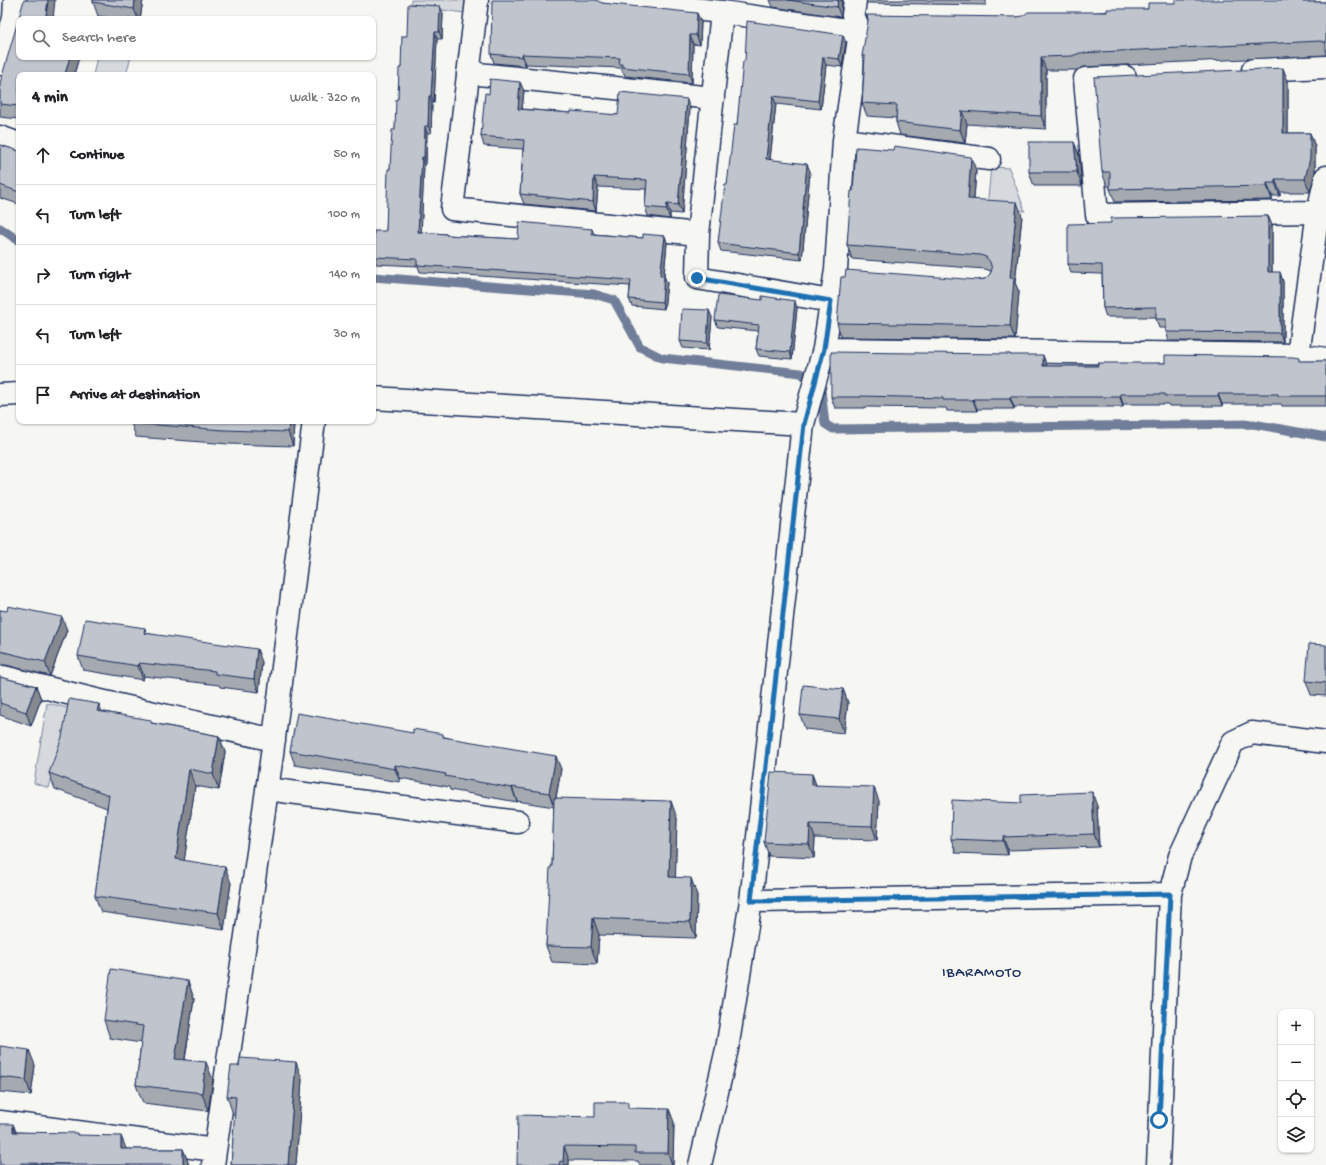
<!DOCTYPE html>
<meta charset="utf-8">
<style>
:root{--surface:#fff;--page:#f6f6f6;--text:#202124;--muted:#757577;--line:#e0e0e0}
body{margin:0;font-family:"Gochi Hand",sans-serif;background:var(--page);color:var(--text)}
.controls{position:absolute;right:12px;bottom:12px;display:grid;overflow:hidden;border-radius:8px;box-shadow:0 1px 3px #0004}
.controls button{width:36px;height:36px;display:grid;place-items:center;padding:0;border:0;border-bottom:1px solid var(--line);background:var(--surface);color:var(--text);font:20px sans-serif}
.stop{position:absolute;width:12px;height:12px;margin:-9px;border:3px solid #1f6fb2;border-radius:50%;background:#fff}
.stop.end{background:#1f6fb2;border-color:#fff;box-shadow:0 1px 4px #0008}
.list{margin:0;padding:0;list-style:none}
h2{display:flex;justify-content:space-between;align-items:center;height:52px;margin:0;padding:0 16px;font-size:17px}
h2 small{font-size:13px;font-weight:400;color:var(--muted)}
.list li{display:grid;grid-template-columns:26px 1fr auto;gap:12px;align-items:center;box-sizing:border-box;height:60px;padding:0 16px;border-top:1px solid var(--line)}
.list b{display:block;font-size:15px;white-space:nowrap}
.list em{font-size:13px;font-style:normal;color:var(--muted)}
.icon{flex:none;width:22px;height:22px;fill:none;stroke:currentColor;stroke-width:2;stroke-linecap:round;stroke-linejoin:round}
.map{position:relative;flex:none;width:1326px;height:1165px;overflow:hidden}
.search{position:absolute;background:var(--surface);box-shadow:0 1px 3px #0004;left:16px;top:16px;width:360px;height:44px;display:flex;align-items:center;gap:10px;box-sizing:border-box;padding:0 14px;border-radius:8px;color:var(--muted);font-size:15px}
.panel{position:absolute;background:var(--surface);box-shadow:0 1px 3px #0004;left:16px;top:72px;width:360px;height:352px;border-radius:8px}
.map>svg:first-child{display:block}
</style>
<div class="map">
<svg width="1326" height="1165" viewBox="0 0 1326 1165">
<rect width="100%" height="100%" fill="#f6f6f2"/>
<filter id="ink" filterUnits="userSpaceOnUse"><feTurbulence type="fractalNoise" baseFrequency=".025" numOctaves="2"/><feDisplacementMap in="SourceGraphic" scale="8" xChannelSelector="R" yChannelSelector="G"/><feConvolveMatrix kernelMatrix="1 2 1 2 8 2 1 2 1" color-interpolation-filters="sRGB"/></filter>
<g filter="url(#ink)">
<!-- green -->
<path fill="#d6d9dd" stroke="#78849e" d="M411 0H465V13L411 6Z
M97 57H131L126 75H93Z
M991 167 1009 168 1025 211 987 208Z
M47 703 72 709 49 788 34 783Z"/>
<g fill="none" stroke-linecap="round" stroke-linejoin="round">
<!-- stream -->
<path stroke="#717e99" stroke-width="9" d="M0 228 19 241
M373 277 594 294 614 300 640 347 662 358 801 373 821 390 825 424 833 429 1253 424 1326 437"/>
<defs>
<path id="minor" d="M477 0 452 209 698 234 722 12
M607 0 722 12 860 32
M0 64 14 18 15 0
M1253 70 1326 67
M468 73 713 98
M1125 77 1085 79 1097 215 1318 212
M0 137 19 144
M844 140 989 159
M698 234 697 278 831 301
M824 349 1298 355 1318 212 1326 177
M1298 355 1326 359
M0 395 19 394
M373 398 803 424
M3 677 96 700 274 740
M267 789 518 822
M751 901 1170 894
M0 1122 215 1150
M213 1165 271 762 314 421
M700 1165 727 1049 751 901 803 424 824 349 836 270 844 140 860 32 853 15 855 0
M1158 1165 1170 894 1180 856 1233 742 1252 733 1326 742"/>
</defs>
<!-- minor casing -->
<use href="#minor" stroke="#1b2f5e" stroke-width="25"/>
<!-- minor -->
<use href="#minor" stroke="#f6f6f2" stroke-width="22"/>
</g>
<!-- wall -->
<path fill="#a5a9b0" stroke="#1b2f5e" d="M93 0H143L140 19H118L98 16 93 2Z
M770 0H842L841 17 773 7Z
M866 0H986V5L867 3Z
M1308 0V2H1326V55L1084 67 1077 70H1046V129L967 124 965 143 900 135 896 122V118L867 116 862 103 864 62 862 56 1017 17 1148 9 1175 3Z
M602 3 701 22 700 45 693 44 692 83 625 76 624 73H623L621 68 526 64V66L494 63 491 54Z
M443 13 442 39H437L434 103H432L431 133H427L426 164H424L421 232 446 234V235L518 239 592 229 594 234 643 238 665 236 667 243 664 276 667 283 664 309 632 306 629 299 630 286 420 272 418 266 376 264 374 257 386 231 390 169 395 130 401 68 407 36Z
M846 43 842 67 826 65 821 109 776 104 770 160 810 171 802 260 721 251 718 243 737 125 745 61Z
M19 57H79L74 75H19V119L0 117V83Z
M1288 81V133H1310L1315 147V172L1310 192H1280V196H1272V200L1115 202 1110 189V186H1107L1102 172Z
M524 91 522 109 571 113 618 115 690 108 682 214 670 213V219L648 216 645 207 646 189 598 187 596 211 524 204 520 194 523 149 484 146 481 136 489 94Z
M1074 142 1079 155 1082 186H1034L1029 172Z
M0 145 19 151V204L0 198Z
M976 170 974 199 1022 216 1015 283 1019 292 1015 339 841 337 837 323 978 280 985 279 990 274 991 271 985 269 852 259 847 245 853 191Z
M1268 216 1272 225V272L1283 281V342L1169 341 1166 332V328H1159L1156 319V317H1106L1103 308 1102 274 1071 273 1068 264 1111 223Z
M797 308 792 359 759 356 756 349 758 331 718 327 715 320Z
M712 317 709 350 683 348 680 341Z
M1010 354V355L1047 366H1098L1165 363 1326 361V406H1282L1281 404H1222V406H1169L1168 404H1123V407H1014V409H977V411H947L946 408 865 407V408H835L831 397Z
M294 421 293 446 229 444 136 437 131 423Z
M0 610 67 630 50 676 6 665H0Z
M145 628 146 633 262 662 259 692 220 687 219 685 144 676 143 680 83 670 78 656Z
M1326 645V696L1311 695 1306 681Z
M0 677 36 686 41 699 31 726 0 715Z
M843 689 848 703 844 733 805 729 800 715Z
M101 711 152 723 219 736 225 752 219 790 195 786 184 861 231 883 224 930 101 912 95 896 107 808 55 789 49 773Z
M413 733 445 737 561 769 556 798 677 818 675 878 697 895 696 938 599 935 597 964 552 962 546 946 552 867 554 807 517 801V802L450 790 449 787 400 778V782L295 765 290 751Z
M812 774 816 785 879 801 877 840 815 838 814 858 769 856 764 842Z
M1097 806 1099 847 1008 850V855L956 853 951 839Z
M188 981 194 999 185 1060 213 1080 208 1111 143 1103 136 1085 141 1043 110 1038 104 1020Z
M0 1046 35 1065 31 1095 0 1092Z
M302 1079 296 1165H231L235 1114H233L227 1096Z
M630 1108 674 1122 673 1165H640L638 1161 569 1160V1165H517L595 1117Z
M13 1124 16 1132 78 1135 126 1149H183L189 1165H0Z"/>
<!-- shaded-wall -->
<path fill="#868990" stroke="#1b2f5e" d="M48 0H55L53 19 46 15Z
M135 0H143L140 19H138L134 9Z
M838 0H842L841 17 837 7Z
M1303 0H1308V15L1303 2Z
M440 6 443 13 442 39 439 32Z
M697 13 701 22 700 45 696 35Z
M435 32 437 39 434 103 431 96Z
M690 35 693 44 692 83 689 74Z
M843 35 846 43 842 67 839 59Z
M522 54 526 64V66L522 57Z
M70 57H79L74 75 65 74Z
M823 57 826 65 821 109 818 101Z
M1041 57 1046 70V129L1041 116Z
M1283 68 1288 81V147L1283 133Z
M520 82 524 91 521 118 518 109Z
M429 96 432 103 431 133 428 126Z
M773 96 776 104 769 167 766 159Z
M687 99 690 108 682 214 678 205Z
M962 111 967 124 965 143 960 130Z
M425 126 427 133 426 164 424 158Z
M1310 133 1315 147V172L1310 192 1305 179Z
M1074 142 1079 155 1082 186 1077 172Z
M422 157 424 164 421 239 418 232Z
M971 157 976 170 973 212 968 199Z
M807 164 810 171 802 260 799 253Z
M594 177 598 187 596 211 593 202Z
M1275 179 1280 192V196L1275 183Z
M1267 183 1272 196V200L1267 186Z
M1017 202 1022 216 1015 283 1019 292 1015 339 1010 326V278Z
M667 204 670 213V219L666 209Z
M1268 216 1272 225V281L1268 272Z
M665 236 667 243 663 283 660 276Z
M1280 272 1283 281V342L1280 333Z
M664 276 667 283 664 309 662 302Z
M795 301 797 308 792 359 790 352Z
M709 310 712 317 709 350 707 343Z
M1043 355 1047 366H1043Z
M1120 394 1123 404V407L1120 397Z
M1218 394 1222 404V406L1218 396Z
M1010 397 1014 407V409L1010 399Z
M973 399 977 409V411L973 400Z
M289 421H294L293 446 288 432Z
M62 617 67 630 50 676 45 662Z
M257 649 262 662 259 692 254 679Z
M139 663 144 676 143 680 138 666Z
M36 686 41 699 31 726 26 712Z
M843 689 848 703 844 733 839 719Z
M99 704 105 720 97 711Z
M219 736 225 752 219 790 213 774Z
M556 756 561 769 554 807 549 793Z
M395 765 400 778V782L395 769Z
M189 769 195 786 182 876 176 859Z
M812 774 817 788 812 785Z
M512 787 517 801V802L512 788Z
M874 787 879 801 877 840 872 826Z
M1092 792 1097 806 1099 847 1094 834Z
M671 801 677 818 675 894 669 877Z
M810 824 815 838 814 858 809 844Z
M1003 837 1008 850V855L1003 841Z
M225 867 231 883 224 930 218 913Z
M691 878 697 895 696 938 690 922Z
M593 918 599 935 597 964 591 947Z
M188 981 194 999 182 1077 175 1059Z
M29 1050 35 1065 31 1095 26 1080Z
M206 1062 213 1080 208 1111 202 1093Z
M296 1062 302 1079 296 1165H288Z
M669 1109 674 1122 673 1165H672L668 1153Z
M13 1124 18 1139 13 1132Z
M121 1136 127 1151 121 1149Z
M564 1146 569 1160V1165H565L563 1162Z
M183 1149 189 1165H183Z"/>
<!-- building -->
<path fill="#c0c4cd" stroke="#1b2f5e" d="M24 0H48L46 15 62 19H19V57H70L65 74 72 75H19V106L0 104V83Z
M93 0H135L134 9 93 2Z
M492 0H596L602 3 697 13 696 35H690L689 74 622 67V64H619L620 58 522 54V57L491 54Z
M788 0H838L837 7Z
M1175 0H1303V2H1326V43L1321 41 1080 53 1072 56 1041 57V116L962 111 960 130 896 122 897 105 862 103 865 56H862L868 21 867 15 1017 17 1023 16 1028 12H1107V9H1148V3H1175Z
M408 4 440 6 439 32H435L431 96H429L428 126H425L424 158 422 157 418 232 446 234V235L518 239 519 222 592 229V234L643 238V234L665 236 660 276H664L662 302 629 299 631 280 417 265V259L374 257V231H386L388 169H390L392 130H395L396 99H398L399 68H401L402 36H407Z
M747 21 843 35 839 59 823 57 818 101 773 96 766 159 807 164 799 253 718 243 725 185H727L734 125H737L743 61H745Z
M1283 68V133H1310V158L1305 179H1275V183H1267V186L1110 189V172H1102L1094 77Z
M490 79 520 82 518 109 571 113V111L618 115 620 92 687 99 678 205 667 204 666 209 645 207 647 180 594 177 593 202 520 194 524 140 481 136 485 93 489 94Z
M1029 142H1074L1077 172H1029Z
M0 145 19 151V192L0 185Z
M894 146 971 157 968 199 1017 202 1010 278H1014L1010 326 837 323 841 277H845L846 270 978 280 985 279 990 274 992 269 990 262 986 257 980 255 847 245 851 191H853L856 147 893 150Z
M1268 216V272H1280V333L1166 332V319H1156V307L1103 308 1102 265 1068 264V224L1111 223V218Z
M718 295 762 300V296L795 301 790 352 756 349 759 325 715 320Z
M682 309 709 310 707 343 680 341Z
M831 352 1010 354V355H1043V366H1098V363H1165V355L1293 357 1299 358V361H1326V396H1278V394H1218V396H1165V394H1120V397H1010V399H973V400H943V398L861 396V397H831Z
M131 421H289L288 432 224 430 131 423Z
M8 606 62 617 45 662 0 651V610L7 611Z
M85 619 145 628 144 633 257 649 254 679 215 674V671L139 663 138 666 78 656Z
M1309 644 1326 645V683L1306 681Z
M0 677 36 686 26 712 0 703Z
M803 685 843 689 839 719 800 715Z
M69 699 99 704 97 711 151 720V723L219 736 213 774 189 769 176 859 225 867 218 913 95 896 109 795 49 773 62 737Z
M297 713 413 733V729L443 734V737L556 756 549 793 512 787V788L445 776 446 774 395 765V769L290 751Z
M771 772 812 774V785L874 787 872 826 810 824 809 844 764 842Z
M1092 792 1094 834 1003 837V841L951 839 952 800 1021 803V795Z
M554 798 671 801 669 877 691 878 690 922 593 918 591 947 546 946 550 867H552Z
M111 969 188 981 175 1059 206 1062 202 1093 136 1085 143 1026 104 1020Z
M0 1046 29 1050 26 1080 0 1077Z
M240 1058 296 1062 288 1165H231L236 1097 227 1096 231 1066H239Z
M595 1102H628V1108L669 1109 668 1153H635V1147L564 1146 563 1162 560 1161 559 1165H517L518 1115 595 1117Z
M0 1124H13V1132L77 1133V1135L121 1136V1149H183V1165H73V1164L21 1163V1165H0Z"/>
</g>
<g fill="none" stroke-linecap="round" stroke-linejoin="round" filter="url(#ink)">
<!-- route -->
<path stroke="#1f6fb2" stroke-width="5" d="M697 278 831 301 824 349 804 424 751 901 1170 894 1159 1120"/>
</g>
<g text-anchor="middle" dominant-baseline="central" stroke-width="3.5" stroke-linejoin="round" paint-order="stroke">
<!-- quarter labels -->
<g font-size="15" letter-spacing="1" fill="#1b2f5e" stroke="#f6f6f2">
<text x="982" y="973">IBARAMOTO</text>
</g>
</g>
</svg>
<div class="controls">
<button>+</button>
<button>−</button>
<button><svg class="icon" aria-label="locate" viewBox="0 0 24 24"><circle cx="12" cy="12" r="6"/><path d="M12 2v4M12 18v4M2 12h4M18 12h4"/></svg></button>
<button><svg class="icon" aria-label="layers" viewBox="0 0 24 24"><path d="M12 4l9 5-9 5-9-5zM3 14l9 5 9-5"/></svg></button>
</div>
<div class="stop" style="left:1159px;top:1120px"></div>
<div class="stop end" style="left:697px;top:278px"></div>
<div class="search"><svg class="icon" aria-label="search" viewBox="0 0 24 24"><circle cx="10" cy="10" r="6"/><path d="M15 15l6 6"/></svg>Search here</div>
<section class="panel">
<h2>4 min<small>Walk · 320 m</small></h2>
<ul class="list">
<li><svg class="icon" aria-label="ahead" viewBox="0 0 24 24"><path d="M12 20V5M6 11l6-6 6 6"/></svg><div><b>Continue</b></div><em>50 m</em></li>
<li><svg class="icon" aria-label="left" viewBox="0 0 24 24"><path d="M17 20v-9H6M10 6l-5 5 5 5"/></svg><div><b>Turn left</b></div><em>100 m</em></li>
<li><svg class="icon" aria-label="right" viewBox="0 0 24 24"><path d="M7 20v-9h11M14 6l5 5-5 5"/></svg><div><b>Turn right</b></div><em>140 m</em></li>
<li><svg class="icon" aria-label="left" viewBox="0 0 24 24"><path d="M17 20v-9H6M10 6l-5 5 5 5"/></svg><div><b>Turn left</b></div><em>30 m</em></li>
<li><svg class="icon" aria-label="arrive" viewBox="0 0 24 24"><path d="M6 21V4h12l-3 4 3 4H6"/></svg><div><b>Arrive at destination</b></div></li>
</ul>
</section>
</div>
